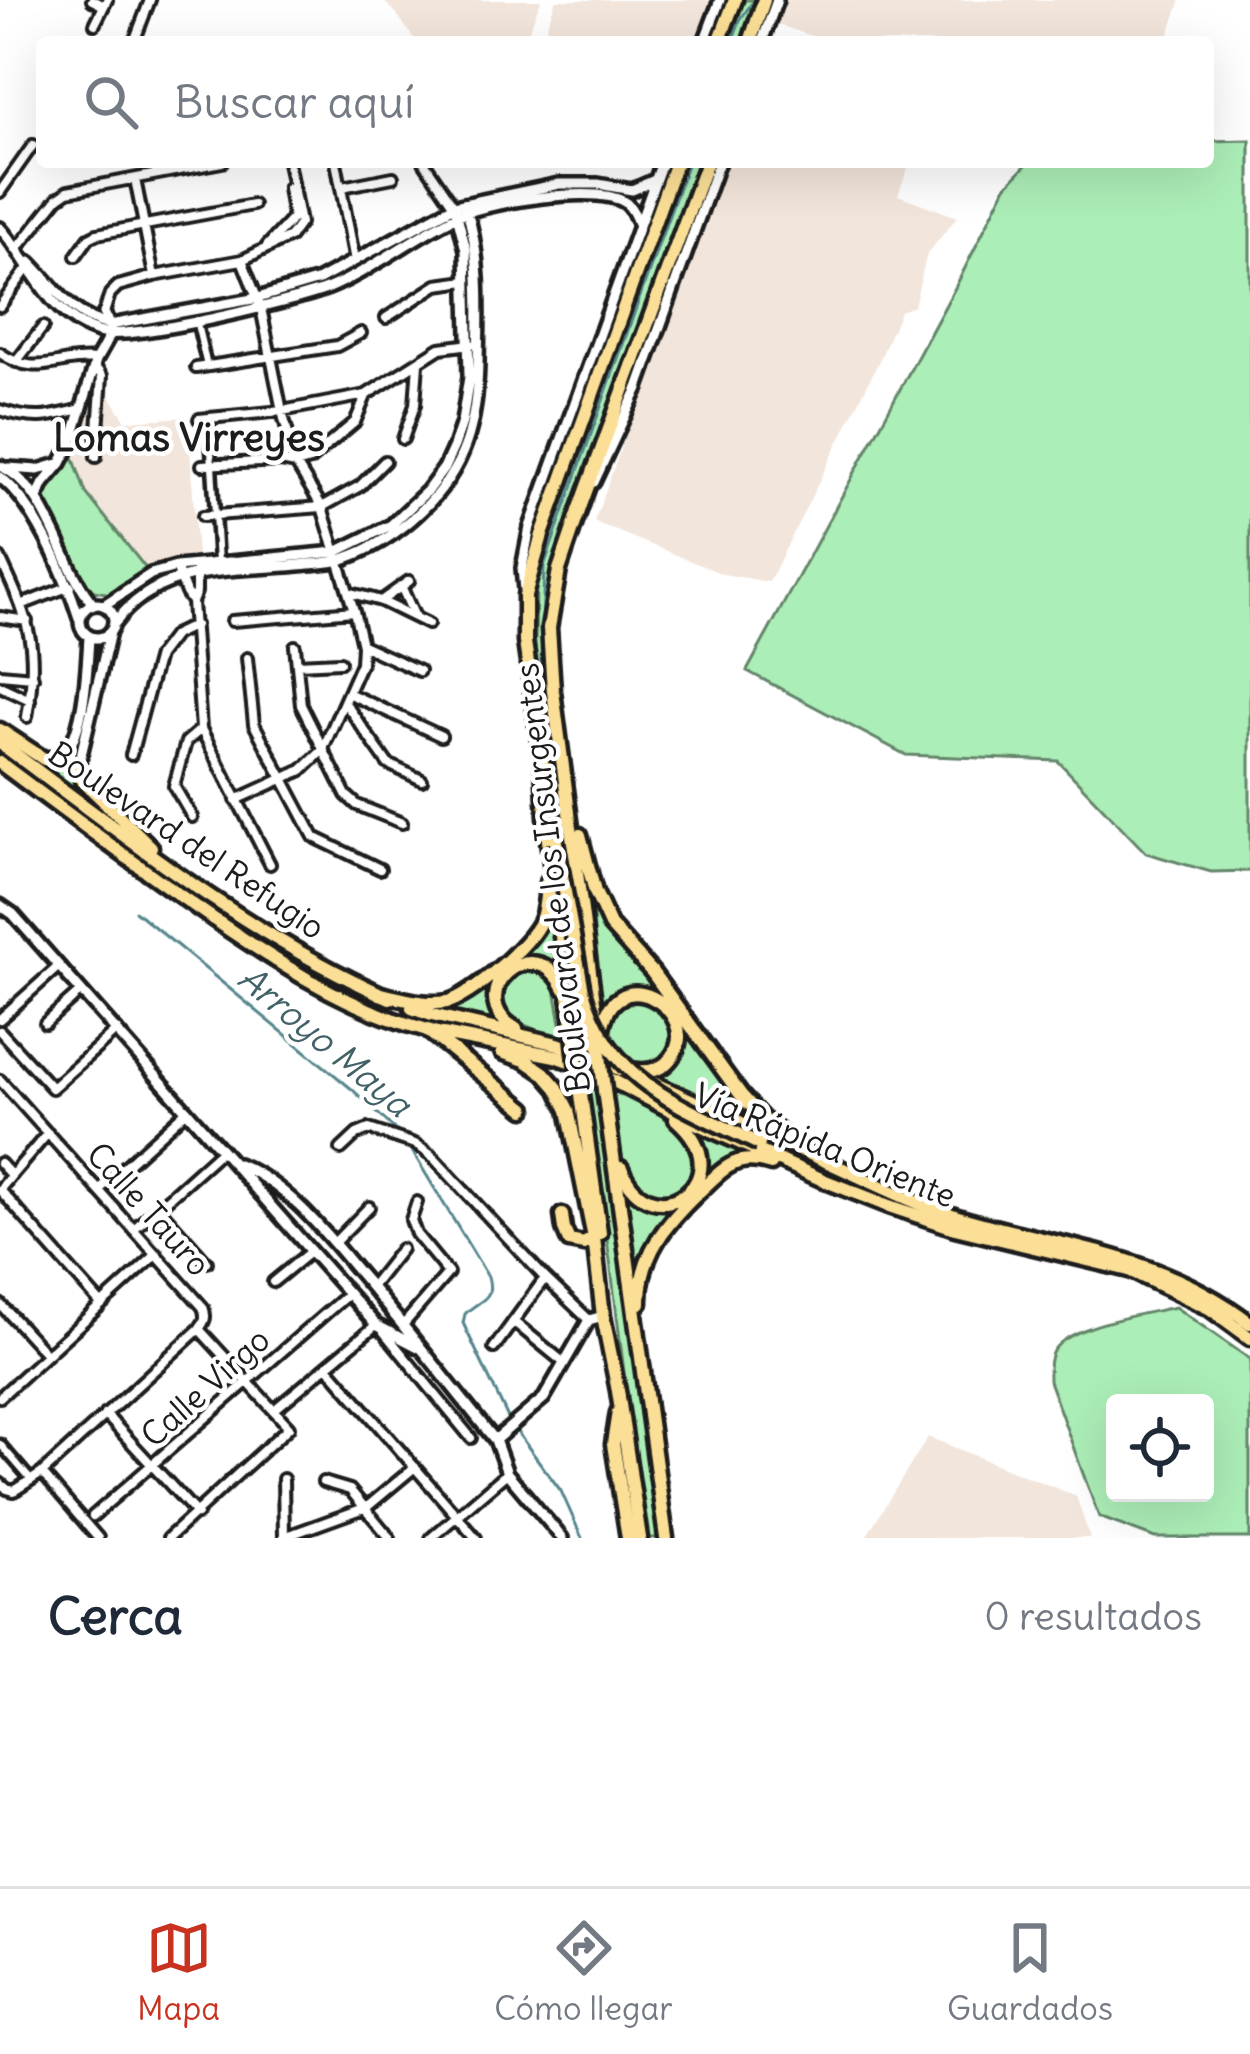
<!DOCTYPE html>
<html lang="es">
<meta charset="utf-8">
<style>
:root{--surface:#fff;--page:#f2f2f3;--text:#1f2937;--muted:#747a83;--line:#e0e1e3;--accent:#c8321e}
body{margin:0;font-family:Delius,sans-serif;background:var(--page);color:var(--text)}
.controls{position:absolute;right:36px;bottom:36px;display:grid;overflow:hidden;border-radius:12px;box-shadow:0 12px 48px #0002}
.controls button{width:108px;height:108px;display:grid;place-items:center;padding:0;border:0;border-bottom:3px solid var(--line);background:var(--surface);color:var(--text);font:60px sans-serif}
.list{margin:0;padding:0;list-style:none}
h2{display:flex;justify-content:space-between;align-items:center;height:156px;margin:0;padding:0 48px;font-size:51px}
h2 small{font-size:39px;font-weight:400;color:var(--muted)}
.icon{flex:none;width:66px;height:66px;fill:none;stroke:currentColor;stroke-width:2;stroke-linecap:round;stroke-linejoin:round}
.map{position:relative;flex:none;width:1250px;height:1538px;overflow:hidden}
.search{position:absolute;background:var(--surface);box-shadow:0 12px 48px #0002;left:36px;right:36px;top:36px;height:132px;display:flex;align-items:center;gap:30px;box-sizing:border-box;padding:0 42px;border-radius:12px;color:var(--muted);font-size:45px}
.sheet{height:348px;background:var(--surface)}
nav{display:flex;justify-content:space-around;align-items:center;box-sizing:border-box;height:168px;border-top:3px solid var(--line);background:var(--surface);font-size:33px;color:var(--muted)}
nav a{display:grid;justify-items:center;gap:6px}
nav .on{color:var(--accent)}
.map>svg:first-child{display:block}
</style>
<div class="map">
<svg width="1250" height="1538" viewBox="0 0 1250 1538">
<rect width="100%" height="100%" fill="#fff"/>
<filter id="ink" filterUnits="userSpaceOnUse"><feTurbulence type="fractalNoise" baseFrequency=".00833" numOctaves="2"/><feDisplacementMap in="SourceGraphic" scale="24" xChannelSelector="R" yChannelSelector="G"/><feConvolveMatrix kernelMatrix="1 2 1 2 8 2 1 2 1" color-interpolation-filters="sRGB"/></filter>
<g filter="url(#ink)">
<!-- built -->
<path fill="#f2e5db" d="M382 0H541L524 42H416L396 13Z
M556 0H713L697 42H541Z
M783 0H1181L1166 42H829L776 24Z
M726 162H910L898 195 957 217 927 254 914 306 900 311 880 359 769 582 723 574 594 522Z
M109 380 111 398 126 421 188 417 197 556 168 561 147 570 85 493 73 457 97 381Z
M928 1437 1076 1496 1090 1538H865Z"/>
<!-- green -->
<path fill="#aceeb7" stroke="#64856a" stroke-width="3" fill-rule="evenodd" d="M739 0H754L740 42H723Z
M1250 140V871L1211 872 1146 853 1058 761 906 755 747 671 957 284 1006 186 1029 162H1208V141Z
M679 162H697L567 520 552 567 544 609V665L569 851 563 843 560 824 535 644 536 587 562 489Z
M73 457 86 493 147 570 112 594 94 591 80 579 44 499C47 480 65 473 73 457Z
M106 643 73 761C73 795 114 818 137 838L0 734C12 742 34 762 47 766 82 777 95 666 92 644Z
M551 887 559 975 516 961Z
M592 902 603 925 640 966 668 1003C642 980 615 986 600 1017Z
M537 968 554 983 564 1040C544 1029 489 1023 499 989 501 983 507 978 511 972Z
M499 971C484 998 487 1011 510 1030 485 1018 458 1019 432 1009L465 1002Z
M640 997 667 1014 675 1037 668 1056 656 1066 635 1067 606 1036C612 1008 611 1004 640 997Z
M676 1014 750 1112 751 1115 653 1075C686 1054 682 1050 676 1014Z
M582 1071 594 1077 658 1538H645L610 1261Z
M610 1083 680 1128C721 1172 659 1224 626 1175 616 1160 613 1104 610 1083Z
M692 1129 753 1156H738L721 1164 668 1214 649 1240 638 1273 623 1188 640 1200 657 1204 698 1181Z
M1175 1307 1250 1359V1538H1155L1099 1517 1049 1381C1049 1372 1048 1361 1052 1353 1065 1325 1145 1314 1175 1307ZM1115 1403H1205V1493H1115Z"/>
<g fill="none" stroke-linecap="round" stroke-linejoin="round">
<!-- stream -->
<path stroke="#56868d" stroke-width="3" d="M732 42 740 20 751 4
M565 836 541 661 544 566 688 162
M135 911 353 1090 404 1138
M409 1146 488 1277C495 1301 479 1299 465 1314L463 1323 509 1420
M514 1428 561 1491 582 1538"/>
<defs>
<path id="pedestrian" d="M196 320 207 366
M209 418 218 562
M0 1444 31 1480"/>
<path id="minor" d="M92 0 104 6
M95 24 107 0
M134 42 150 0
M336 162 355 261
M424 162 454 206
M135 179 154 276
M342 187 393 177
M0 192 33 145
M267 246 293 218 288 188
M18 248 58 198 68 191 222 162
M76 256 89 238 97 234 253 205
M0 306 30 265
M104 313 110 294 118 286 154 276 242 260 290 237 300 223 288 162
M386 318 437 285 466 281
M0 353C38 379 57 356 96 360
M16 362 43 327
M94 366 102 376 96 457
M196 368 337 346 361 333
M0 410C34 421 47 418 81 409
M199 419 282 411 366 395 440 348 471 344
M403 439 415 405 418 363
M202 465 280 461 296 464 310 460 355 422 366 396
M203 516 322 507 360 486 385 461
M0 558C30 622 39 647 27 717
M176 567 186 593 192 602
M196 571V592L192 602 201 729 270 864
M401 586 414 615
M351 593 381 601 428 624
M381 601 409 581
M21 605 70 586
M0 617 27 621
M232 621 354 611
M362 645 419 671
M295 646 301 705 346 795 357 805 402 823
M247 658 254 724 314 837 380 869
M297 664 340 662
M0 674 33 677
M0 686 30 700
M348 693 441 736
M345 703 388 764 422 780
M131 755 158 656 174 635 195 625
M236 800 302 770 322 751 361 663 362 645 354 611 322 507 296 464 282 411 261 308 242 260
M192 817 174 786 186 742 201 729
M0 1019 59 966
M45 1023 81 991
M0 1031 52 1088 117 1030
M0 1080 203 1307C207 1317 205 1321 199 1329L42 1473 14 1491 7 1489 0 1483
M341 1149 357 1134 369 1129 415 1144 431 1155 545 1278 589 1320
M0 1163 11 1175
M0 1189 48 1133
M100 1189 187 1110
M0 1190 101 1304
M158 1207 207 1262
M135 1228 222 1150
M334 1243 369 1207
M273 1282 311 1251
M371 1287 401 1249
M0 1304 46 1354
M514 1322 563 1362
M403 1325 448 1273 416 1234 411 1220 417 1202
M384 1332 471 1438
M494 1348 545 1278
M327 1366 476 1538
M0 1397 157 1254
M274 1410 376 1325
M105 1414 197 1514
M42 1473 98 1538
M283 1479 284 1537
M323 1482 350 1490 390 1538
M93 1516 348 1294
M284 1537 367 1507 415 1467
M168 1538 289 1427 199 1329
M431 1538 507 1473"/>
<path id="tertiary" d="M704 42 720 0
M762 42 777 0
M0 228C32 263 48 317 98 332 126 342 297 301 329 288 374 269 413 237 457 216 486 203 599 183 626 203 633 209 636 217 639 226
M30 262C55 287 72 318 110 325L258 298 319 280 454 206 559 184H598L632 190 655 180
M0 466C50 488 59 564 93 604
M8 468 38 470 61 463
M0 477C34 502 66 577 79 618
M594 482 638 388 719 162
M37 498 44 483 61 463 72 441 96 360 110 335V325L104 313
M524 590 522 568 530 527 662 162
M80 621a17 17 0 1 1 34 0a17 17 0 1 1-34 0Z
M104 605 151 574 176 567 336 552 391 525 427 491 444 468 454 446 462 422 469 377 466 250 456 211
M114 624C160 563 229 572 298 565 313 563 329 564 343 559 373 549 398 533 421 511 466 469 477 422 478 363 479 313 482 256 466 208
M59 759C85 740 87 668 89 637
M78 768 110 632
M0 905 13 914 376 1325 422 1349
M238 1164C290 1185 330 1239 366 1281 410 1333 452 1387 495 1440L507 1473 562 1538
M495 1440 544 1398 589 1320 603 1316"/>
<path id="primary" d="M0 730 44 759H59
M0 743C124 835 247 935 390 998
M0 763C71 816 142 870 215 920 275 961 337 1002 407 1024
M78 768 82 780 151 847"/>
<path id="trunk" d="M719 42 735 0
M750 42 764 0
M580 835 595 892 610 925 652 972 741 1095 764 1120 784 1135
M380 994C401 998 424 1006 447 1002 471 997 531 944 541 920 546 909 546 895 547 882
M412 1008 432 1015 558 1044 634 1075
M596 1017 553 691 549 628 559 570 580 508 707 162
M407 1024 448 1036
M573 1025 547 833 543 767 525 642V595L542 535 676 162
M516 1029C459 996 533 925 565 989
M427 1030 525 1109
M443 1034 555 1056 586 1067 696 1123 823 1180 889 1206 955 1228 1129 1270 1209 1308 1250 1338
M601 1038C609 950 707 1012 671 1058 660 1073 643 1073 627 1069
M502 1052 525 1060 544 1073 557 1088 568 1110 594 1238 603 1316 619 1396
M579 1080 600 1233
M653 1083C712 1110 771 1136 830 1163 872 1182 913 1203 958 1217 1063 1249 1159 1253 1250 1323
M604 1090 666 1538
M621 1168C650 1243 745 1179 676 1119
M562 1215 564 1229 569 1241 584 1244 594 1238
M640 1303C639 1253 669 1220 703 1188 714 1178 726 1164 742 1161 752 1159 761 1161 771 1164
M618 1391 640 1538
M618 1412 613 1444 628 1538"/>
</defs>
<!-- pedestrian casing -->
<use href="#pedestrian" stroke="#1c1c1c" stroke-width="15"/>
<!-- minor casing -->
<use href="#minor" stroke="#1c1c1c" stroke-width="16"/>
<!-- tertiary casing -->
<use href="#tertiary" stroke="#1c1c1c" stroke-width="18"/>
<!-- primary casing -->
<use href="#primary" stroke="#1c1c1c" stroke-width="21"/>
<!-- trunk casing -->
<use href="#trunk" stroke="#1c1c1c" stroke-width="21"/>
<!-- pedestrian -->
<use href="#pedestrian" stroke="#fff" stroke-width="6"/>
<!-- minor -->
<use href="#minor" stroke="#fff" stroke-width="8"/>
<!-- tertiary -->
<use href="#tertiary" stroke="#fff" stroke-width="9"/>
<!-- primary -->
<use href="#primary" stroke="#fbdf96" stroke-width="12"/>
<!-- trunk -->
<use href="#trunk" stroke="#fbdf96" stroke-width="12"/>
<defs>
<path id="trunk-bridge" d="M556 842 583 991C610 1084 680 1105 759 1144
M573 1025 579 1080
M598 1037 604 1090"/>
</defs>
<!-- trunk-bridge casing -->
<use href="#trunk-bridge" stroke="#1c1c1c" stroke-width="21" stroke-linecap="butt"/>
<!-- trunk-bridge -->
<use href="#trunk-bridge" stroke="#fbdf96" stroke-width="12"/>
</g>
</g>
<g text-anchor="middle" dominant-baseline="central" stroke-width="9" stroke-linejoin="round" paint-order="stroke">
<!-- street labels -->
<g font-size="33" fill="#1c1c1c" stroke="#fff">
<text transform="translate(187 840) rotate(34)">Boulevard del Refugio</text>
<text transform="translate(552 878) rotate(-97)">Boulevard de los Insurgentes</text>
<text transform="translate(825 1145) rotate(22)">Vía Rápida Oriente</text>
<text transform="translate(149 1209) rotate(48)">Calle Tauro</text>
<text transform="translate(205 1387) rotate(-42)">Calle Virgo</text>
</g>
<!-- water labels -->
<g font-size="36" font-style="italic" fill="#436268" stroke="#fff">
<text transform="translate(325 1041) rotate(40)">Arroyo Maya</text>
</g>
<!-- quarter labels -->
<g font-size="39" font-weight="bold" fill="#1c1c1c" stroke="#fff">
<text x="189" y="437">Lomas Virreyes</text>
</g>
</g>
</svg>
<div class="controls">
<button><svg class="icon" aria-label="locate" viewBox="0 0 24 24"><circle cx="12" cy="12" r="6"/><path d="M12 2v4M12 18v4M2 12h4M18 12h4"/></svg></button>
</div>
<div class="search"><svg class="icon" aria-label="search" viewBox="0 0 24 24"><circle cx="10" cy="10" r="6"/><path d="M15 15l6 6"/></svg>Buscar aquí</div>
</div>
<section class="sheet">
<h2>Cerca<small>0 resultados</small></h2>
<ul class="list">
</ul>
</section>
<nav>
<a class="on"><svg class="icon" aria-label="map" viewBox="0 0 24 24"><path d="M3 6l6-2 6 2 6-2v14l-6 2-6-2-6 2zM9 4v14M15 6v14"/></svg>Mapa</a>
<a><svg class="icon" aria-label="directions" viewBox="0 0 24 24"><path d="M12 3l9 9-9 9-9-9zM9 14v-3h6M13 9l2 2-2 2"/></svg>Cómo llegar</a>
<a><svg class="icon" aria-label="saved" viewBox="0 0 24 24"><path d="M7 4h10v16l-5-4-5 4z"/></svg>Guardados</a>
</nav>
